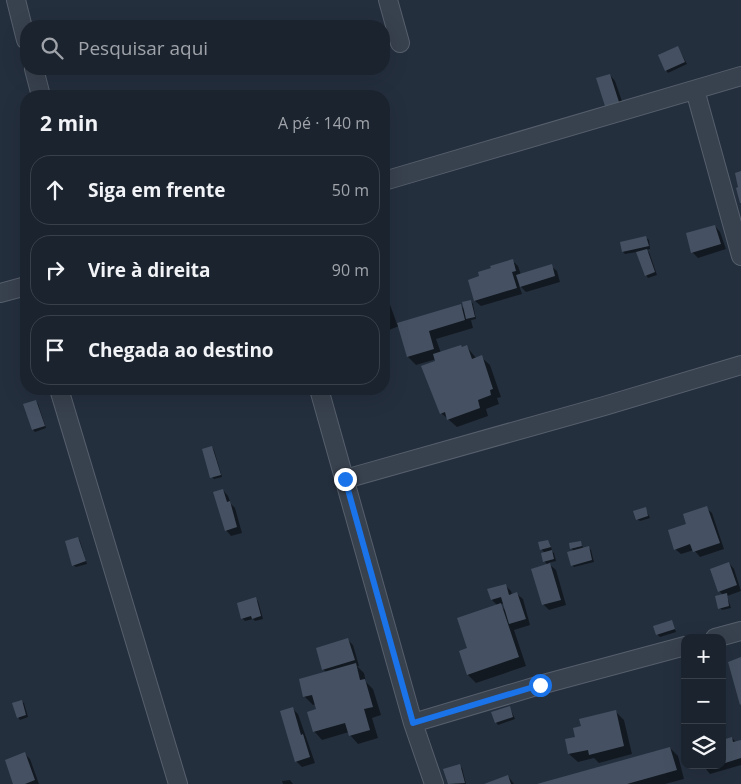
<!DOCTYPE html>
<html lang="pt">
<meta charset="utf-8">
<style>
:root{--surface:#1b232e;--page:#282f3a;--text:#f1f3f6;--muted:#a0a4aa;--line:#39404a}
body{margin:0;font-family:"Open Sans",sans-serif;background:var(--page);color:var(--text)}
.controls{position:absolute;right:15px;bottom:15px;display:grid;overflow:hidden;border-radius:10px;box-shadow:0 5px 20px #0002}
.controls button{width:45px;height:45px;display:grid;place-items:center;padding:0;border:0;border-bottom:1px solid var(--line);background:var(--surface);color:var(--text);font:25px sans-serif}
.stop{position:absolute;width:15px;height:15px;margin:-11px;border:4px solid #1a73e8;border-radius:50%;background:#fff}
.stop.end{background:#1a73e8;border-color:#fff;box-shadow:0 1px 5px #0008}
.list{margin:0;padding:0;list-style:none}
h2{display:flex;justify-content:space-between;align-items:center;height:65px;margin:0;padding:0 20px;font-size:21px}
h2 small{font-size:16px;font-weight:400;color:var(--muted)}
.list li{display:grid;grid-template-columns:32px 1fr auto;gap:15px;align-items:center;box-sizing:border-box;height:70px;margin:0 10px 10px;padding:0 10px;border:1px solid var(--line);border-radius:20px}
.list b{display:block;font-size:19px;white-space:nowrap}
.list em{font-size:16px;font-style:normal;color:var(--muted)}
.icon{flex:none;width:28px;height:28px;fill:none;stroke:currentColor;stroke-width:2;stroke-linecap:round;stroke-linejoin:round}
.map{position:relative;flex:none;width:741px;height:784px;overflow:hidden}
.search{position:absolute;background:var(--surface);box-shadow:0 5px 20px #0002;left:20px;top:20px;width:370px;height:55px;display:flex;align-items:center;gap:12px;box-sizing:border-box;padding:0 18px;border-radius:20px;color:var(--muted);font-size:19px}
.panel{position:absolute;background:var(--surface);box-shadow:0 5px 20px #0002;left:20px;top:90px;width:370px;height:305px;border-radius:20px}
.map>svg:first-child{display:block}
</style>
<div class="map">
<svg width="741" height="784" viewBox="0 0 741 784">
<rect width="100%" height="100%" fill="#242f3e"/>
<!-- shadow -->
<path fill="#0007" fill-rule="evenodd" d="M678 48 687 64 668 73 666 70Z
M610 75 615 81 624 107 611 111 606 105Z
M715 226 720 232 726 249 698 258 692 252Z
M646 238 649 240 650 249 646 250 649 252 657 275 648 278 646 275 637 252 625 254 623 252 621 243Z
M513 261 518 266 521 275 551 266 557 271 560 282 526 292 519 285 522 294 481 306 475 301 469 281Z
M384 288 397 324 461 306 466 311 471 301 473 304 476 319 471 320 473 328 436 339 441 353 467 347 476 358 481 357 490 365 501 397 497 398 499 404 486 409 488 416 457 427 441 413 440 358 416 365 408 357 399 326 384 332Z
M36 401 38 404 46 428 35 432 33 430Z
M212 447 214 450 222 477 214 479 212 477Z
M223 490 228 496 231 504 235 508 242 533 231 536 226 530Z
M645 508 650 518 640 521 637 519Z
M706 508 712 513 724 549 700 557 694 550 681 554 675 549 687 525Z
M78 538 80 541 87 564 76 567 73 565Z
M548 541 550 544 552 550H551L554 553 556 561 548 563 556 570 566 605 549 610 543 604 548 565 544 561 545 553 542 550 540 543Z
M580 542 584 549 589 548 591 550 594 562 574 567 572 565 575 552 571 548Z
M729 563 734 569 741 591 727 596 731 608 722 610 720 608 723 595 719 591Z
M505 585 511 591 512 595 517 594 523 599 530 625 514 630 526 666 476 683 468 675 469 649 498 606 492 600 489 590ZM504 603 506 611 500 605Z
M255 599 258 601 263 619 255 621 253 619 245 621 242 618Z
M672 622 676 632 660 637 657 634Z
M348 640 353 645 359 666H357L364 673 366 682 373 689 381 715 372 718 378 738 358 744 350 735 349 732 322 740 314 731 318 710 316 704 313 705 304 696 327 673 323 669Z
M21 701 24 703 28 717 20 720 18 717Z
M510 708 515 719 498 725 496 722Z
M293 709 298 714 315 763 302 767 296 761Z
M615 711 624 720 632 754 599 763 594 758 578 762 569 754 577 738Z
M732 738 736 742 741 741V765L710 774 703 765H722V741Z
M670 748 678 756 684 779 665 784H542Z
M25 754 30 759 39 784H15Z
M459 766 462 768 466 784H449L445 770Z
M508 776 514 784H487Z
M290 780 293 784H283L282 781Z"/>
<!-- building -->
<path fill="#455162" d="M678 46 685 62 665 71 658 55Z
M610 74 619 102 605 106 596 78Z
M741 171V203H740L736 188 738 187 735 173Z
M715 225 721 244 691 253 686 233Z
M646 236 649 246 622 252 620 242Z
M647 249 655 272 645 276 636 252Z
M513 259 516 271 512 272 517 288 474 301 468 280 479 276 478 272 491 268 490 266Z
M552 264 555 276 520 287 516 275Z
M471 300 475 317 466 319 462 302Z
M461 304 465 320 429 331 434 349 407 357 397 323Z
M461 345 462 347 467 345 472 359 482 355 493 389 490 390 491 395 478 400 480 408 447 420 445 412 440 414 421 366 435 361 433 354Z
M36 400 45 426 32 430 23 404Z
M212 446 221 475 210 478 202 449Z
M223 489 227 502 230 501 237 527 225 531 213 492Z
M707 506 720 543 693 552 690 544 674 550 668 530 686 524 683 514Z
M646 507 648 516 636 520 633 511Z
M78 537 86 561 72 566 65 541Z
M548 540 551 547 540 550 538 542Z
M581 541 582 546 570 549 569 543Z
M589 546 592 560 571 566 567 552Z
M552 550 554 559 543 562 541 553Z
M729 562 737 585 718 592 710 569Z
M550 563 561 600 542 605 531 569Z
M506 584 509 595 517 592 526 619 509 624 501 597 491 600 487 589Z
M727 593 729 606 718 609 715 596Z
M256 597 261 616 252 619 251 616 241 619 237 603Z
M501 603 519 657 467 675 459 651 467 648 457 618Z
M672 620 675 629 656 635 653 626Z
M348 638 355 660 322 670 316 648Z
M741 657V704L740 705 728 662Z
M356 663 360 680 365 679 373 707 364 709 370 730 349 736 345 723 313 732 307 712 316 709 312 695 303 697 299 679Z
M22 700 26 715 17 718 12 703Z
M510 706 513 717 495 723 491 712Z
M293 707 301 735 303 734 310 757 295 762 280 711Z
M616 710 624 746 589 755 588 750 568 754 565 739 575 737 573 728 581 726 579 719Z
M732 737 733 742 741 740V758L722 764V740Z
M670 747 677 770 627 784H537Z
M25 752 35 780 25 784H13L5 760Z
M460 764 465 783 448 784 443 769Z
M508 775 511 784H484Z"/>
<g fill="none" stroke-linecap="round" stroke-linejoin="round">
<defs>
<path id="street" d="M16 0 26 40
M388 0 400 43
M34 69 41 96
M695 90 741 256
M384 181 741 76
M0 293 26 286
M59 389 178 784
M319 389 413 723 434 784
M345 479 604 406 741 365
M715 638 741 631
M413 723 540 685 685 646"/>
</defs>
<!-- street casing -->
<use href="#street" stroke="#565f6c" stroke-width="20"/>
<!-- street -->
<use href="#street" stroke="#38414e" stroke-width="18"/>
</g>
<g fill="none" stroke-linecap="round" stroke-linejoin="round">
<!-- route -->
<path stroke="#1a73e8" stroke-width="6" d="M345 479 413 723 540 685"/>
</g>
</svg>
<div class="controls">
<button>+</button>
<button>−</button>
<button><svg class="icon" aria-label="layers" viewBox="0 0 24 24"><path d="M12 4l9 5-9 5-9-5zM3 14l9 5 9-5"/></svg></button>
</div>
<div class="stop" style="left:540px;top:685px"></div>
<div class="stop end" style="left:345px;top:479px"></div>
<div class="search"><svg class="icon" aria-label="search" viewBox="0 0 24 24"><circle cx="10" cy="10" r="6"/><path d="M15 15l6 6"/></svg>Pesquisar aqui</div>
<section class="panel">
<h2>2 min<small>A pé · 140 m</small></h2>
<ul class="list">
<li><svg class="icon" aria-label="ahead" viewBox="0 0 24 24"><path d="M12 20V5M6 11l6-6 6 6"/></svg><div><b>Siga em frente</b></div><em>50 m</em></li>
<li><svg class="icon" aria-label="right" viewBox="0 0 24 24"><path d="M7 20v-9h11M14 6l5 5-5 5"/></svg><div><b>Vire à direita</b></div><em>90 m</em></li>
<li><svg class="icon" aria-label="arrive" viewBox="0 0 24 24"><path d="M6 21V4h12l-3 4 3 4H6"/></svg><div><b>Chegada ao destino</b></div></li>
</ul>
</section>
</div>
